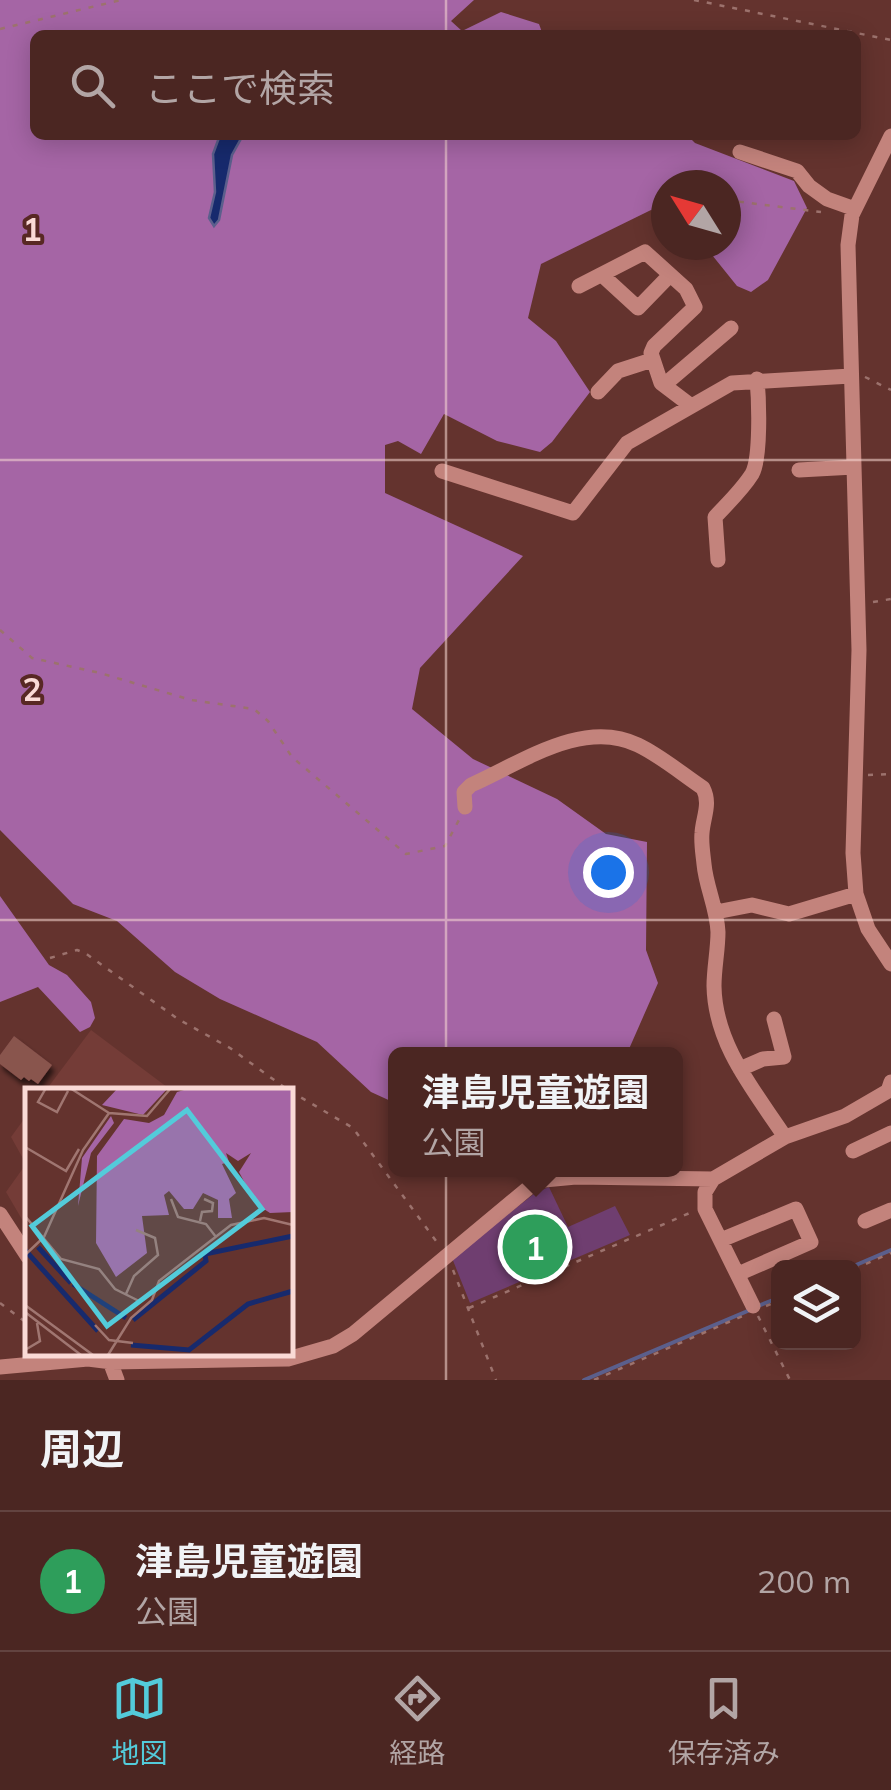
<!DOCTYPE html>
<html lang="ja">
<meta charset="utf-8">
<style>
:root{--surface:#4b2622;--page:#55322f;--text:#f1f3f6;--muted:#b2a5a5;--line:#624340;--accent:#53cbda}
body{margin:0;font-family:Mulish,"Noto Sans JP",sans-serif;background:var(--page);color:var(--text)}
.controls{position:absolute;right:30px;bottom:30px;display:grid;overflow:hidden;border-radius:15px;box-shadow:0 5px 25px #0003}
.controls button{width:90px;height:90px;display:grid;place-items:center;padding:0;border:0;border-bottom:2px solid var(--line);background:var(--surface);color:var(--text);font:50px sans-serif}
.compass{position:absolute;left:651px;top:170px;width:90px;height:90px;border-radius:50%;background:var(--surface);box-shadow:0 5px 25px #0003;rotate:307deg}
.you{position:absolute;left:608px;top:872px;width:35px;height:35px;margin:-25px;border:8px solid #fff;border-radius:50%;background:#1a73e8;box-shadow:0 0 0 15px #1a73e833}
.badge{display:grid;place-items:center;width:65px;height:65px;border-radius:50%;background:var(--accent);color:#fff;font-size:32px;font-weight:700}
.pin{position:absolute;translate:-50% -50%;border:5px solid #fff;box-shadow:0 2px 10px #0006}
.popup{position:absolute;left:388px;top:1047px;width:295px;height:130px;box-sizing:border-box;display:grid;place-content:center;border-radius:15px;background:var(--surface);filter:drop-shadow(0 2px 8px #0005);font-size:32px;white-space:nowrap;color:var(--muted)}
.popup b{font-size:38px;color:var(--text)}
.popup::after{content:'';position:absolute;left:50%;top:100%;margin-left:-20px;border:20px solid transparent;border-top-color:var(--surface)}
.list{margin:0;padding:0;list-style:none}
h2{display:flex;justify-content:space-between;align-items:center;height:130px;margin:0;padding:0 40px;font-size:42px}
h2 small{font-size:32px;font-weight:400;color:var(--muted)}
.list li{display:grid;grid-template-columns:65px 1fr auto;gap:30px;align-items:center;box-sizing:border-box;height:140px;padding:0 40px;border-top:2px solid var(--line)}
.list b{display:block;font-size:38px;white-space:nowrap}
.list p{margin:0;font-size:32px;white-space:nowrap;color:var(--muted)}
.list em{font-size:32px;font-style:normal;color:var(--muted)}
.icon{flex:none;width:55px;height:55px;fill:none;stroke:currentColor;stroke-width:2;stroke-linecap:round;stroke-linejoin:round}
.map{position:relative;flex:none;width:891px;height:1380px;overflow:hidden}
.search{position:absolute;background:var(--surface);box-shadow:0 5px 25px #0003;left:30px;right:30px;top:30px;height:110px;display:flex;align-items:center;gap:25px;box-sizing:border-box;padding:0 35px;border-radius:15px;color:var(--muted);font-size:38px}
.sheet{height:270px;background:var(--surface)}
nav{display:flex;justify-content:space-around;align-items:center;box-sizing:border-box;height:140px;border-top:2px solid var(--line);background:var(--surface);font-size:28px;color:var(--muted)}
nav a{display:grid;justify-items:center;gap:5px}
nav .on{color:var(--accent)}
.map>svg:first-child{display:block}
</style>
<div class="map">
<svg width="891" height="1380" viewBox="0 0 891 1380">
<defs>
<filter id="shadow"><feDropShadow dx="3" dy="5.5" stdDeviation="2.5" flood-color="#0009"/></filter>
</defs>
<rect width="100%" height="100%" fill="#64332e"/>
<!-- built -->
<path fill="#743c37" d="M91 1030 171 1090H46Z
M27 1115V1228L6 1192 26 1164 11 1137Z"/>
<!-- green -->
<path fill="#6f3e70" d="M549 1187 568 1227 615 1206 630 1235 470 1303 452 1258 535 1193Z"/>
<!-- forest -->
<path fill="#a565a5" d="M0 0H474L451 21 462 31 501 12 539 24 543 35H35V135H687L695 143 794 181 807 208 768 280 751 292 737 286 704 245H726V185H666V215L651 210 541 264 528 318 556 341 590 392 552 442 540 452 497 441 444 414 421 454 398 441 385 445V493L523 556 420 668 412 709 473 759 557 799 606 834 647 842 646 950 658 983 629 1049 632 1054H395V1103L371 1092 317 1042 220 999 175 972 117 921 73 904 0 830Z
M0 896 49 965 67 975 91 1002 95 1018 90 1027 80 1032 38 987 0 1002Z"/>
<!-- water -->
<path fill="#172a6d" stroke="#5b5f8c" stroke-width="2.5" d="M220 135H243L232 155 219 220 214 226 209 218 215 192 213 154Z"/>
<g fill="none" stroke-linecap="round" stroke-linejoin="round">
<!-- stream -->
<path stroke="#5b5f8c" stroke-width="4" d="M849 1268 891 1250
M758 1306 778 1298
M584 1380 750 1310"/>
</g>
<!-- building -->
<path fill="#89544e" filter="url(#shadow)" d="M14 1036 52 1065 38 1084 31 1079 29 1081 24 1077 21 1080 0 1064V1055Z"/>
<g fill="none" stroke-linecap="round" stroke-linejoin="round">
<!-- path -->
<path stroke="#9c726d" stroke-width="2.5" stroke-dasharray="5 8" stroke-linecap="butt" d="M694 0 891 40
M0 29 121 0
M726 200 821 212
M865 377 891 390
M873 602 891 599
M0 630 32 658 100 673 191 700 254 709 268 721 292 757 406 854 445 846 460 818
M868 775 891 774
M50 958 77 950 85 953 178 1019 230 1048 288 1090
M290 1091 353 1128 439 1245
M854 1269 891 1253
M453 1270 496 1380
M0 1303 28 1324
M766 1306 778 1301
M469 1308 692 1212
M758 1316 790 1380
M594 1380 745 1315"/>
<!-- minor -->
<path stroke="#c3837c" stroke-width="15" d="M891 136 852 215 848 245 859 650 853 853 856 894 868 929 891 964
M740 152 797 171 809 186 827 199 855 209
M602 275 638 308 670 275
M579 286 645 252 686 289 695 307 654 346 651 353 661 383 690 405
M664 385 731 328
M598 392 618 371 652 360
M799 470 854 467
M442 471 573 513 627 443 732 383 851 376
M718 560 715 517C727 504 742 490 752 474 761 458 759 400 757 379
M465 807 464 792 471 785C521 763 583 718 638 745 661 756 682 774 703 788 711 804 703 817 702 833 701 843 703 854 704 864 706 887 717 908 718 932 718 950 714 968 714 986 715 1045 754 1090 785 1137
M716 912 752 905 789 914 856 894
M740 1069 763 1059 784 1057 774 1019
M853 1151 891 1133
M713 1179 705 1192V1209L753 1306
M0 1214 28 1257
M865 1221 891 1210
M721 1240 796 1209 811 1242 738 1274
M108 1356 117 1380
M0 1367 88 1359 112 1362 288 1359 333 1346 353 1334 532 1185 544 1180 576 1177 713 1179 785 1137 845 1116 888 1091 891 1082"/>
</g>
<!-- grid -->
<path fill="none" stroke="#fadad6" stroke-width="2.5" stroke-opacity="0.55" d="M446 0V35M446 135V1380M0 460H891M0 920H891"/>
<!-- overview -->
<g transform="translate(25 1088)">
<rect width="268" height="268" fill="#64332e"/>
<path d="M93 0H143L118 27 77 17ZM166 0H267L268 124 245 125 231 116 214 84 226 65 213 73 201 65 204 74 197 76 211 105 204 111 207 130H193V112L178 105 168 121H159L144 103 139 107 144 127 117 128 122 165 91 189 71 155 72 68 99 31 124 35 139 27 152 4ZM86 28 89 35 66 65 53 118 57 70Z" fill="#a565a5"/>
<path fill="none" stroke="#172a6d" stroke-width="5" d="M13 159 46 195M0 162 73 243M48 196 101 230M108 232 181 173 180 166 268 148M106 257 164 262 223 216 268 203"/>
<path fill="none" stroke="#a07671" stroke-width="2.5" d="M21 0 13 14 32 24 43 3M84 25 122 28 146 0M0 59 41 83 54 61M146 111 153 129 181 136 191 149M0 128 36 171 74 181 90 201 114 213M175 133 177 124 187 123 188 115 179 111M0 167 19 149 58 62 84 25 45 0M101 206 109 188 133 167 130 150 111 142M0 217 68 267M0 224 56 267M70 237 84 252 108 255M0 262 15 253 12 235M83 267 106 230 127 212 134 193 206 137 239 130 268 137"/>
<path fill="#53cbda" fill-opacity="0.15" stroke="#53cbda" stroke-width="5" d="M162 22 237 121 82 238 7 138Z"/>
<rect width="268" height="268" fill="none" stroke="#fadad6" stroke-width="5"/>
</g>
<g font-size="32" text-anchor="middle" font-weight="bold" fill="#fadad6" stroke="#582824" stroke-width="8" stroke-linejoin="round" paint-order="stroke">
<text x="32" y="241">1</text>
<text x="32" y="701">2</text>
</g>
</svg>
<div class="controls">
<button><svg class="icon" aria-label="layers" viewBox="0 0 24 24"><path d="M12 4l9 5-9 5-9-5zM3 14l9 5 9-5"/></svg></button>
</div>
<svg class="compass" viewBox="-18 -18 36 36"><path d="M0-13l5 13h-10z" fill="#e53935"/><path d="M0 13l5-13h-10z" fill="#b2a5a5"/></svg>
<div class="you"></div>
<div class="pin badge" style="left:535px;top:1247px;background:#2e9e5b">1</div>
<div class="popup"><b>津島児童遊園</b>公園</div>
<div class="search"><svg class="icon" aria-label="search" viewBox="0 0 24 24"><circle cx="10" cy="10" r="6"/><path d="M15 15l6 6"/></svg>ここで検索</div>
</div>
<section class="sheet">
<h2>周辺<small></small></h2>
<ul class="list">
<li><span class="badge" style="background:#2e9e5b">1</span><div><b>津島児童遊園</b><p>公園</p></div><em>200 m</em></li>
</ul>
</section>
<nav>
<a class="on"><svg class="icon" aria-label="map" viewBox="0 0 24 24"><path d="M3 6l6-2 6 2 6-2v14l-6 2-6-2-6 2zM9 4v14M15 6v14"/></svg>地図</a>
<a><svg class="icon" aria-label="directions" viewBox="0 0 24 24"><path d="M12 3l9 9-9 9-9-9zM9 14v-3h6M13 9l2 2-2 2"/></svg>経路</a>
<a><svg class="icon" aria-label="saved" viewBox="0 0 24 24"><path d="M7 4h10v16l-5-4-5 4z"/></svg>保存済み</a>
</nav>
